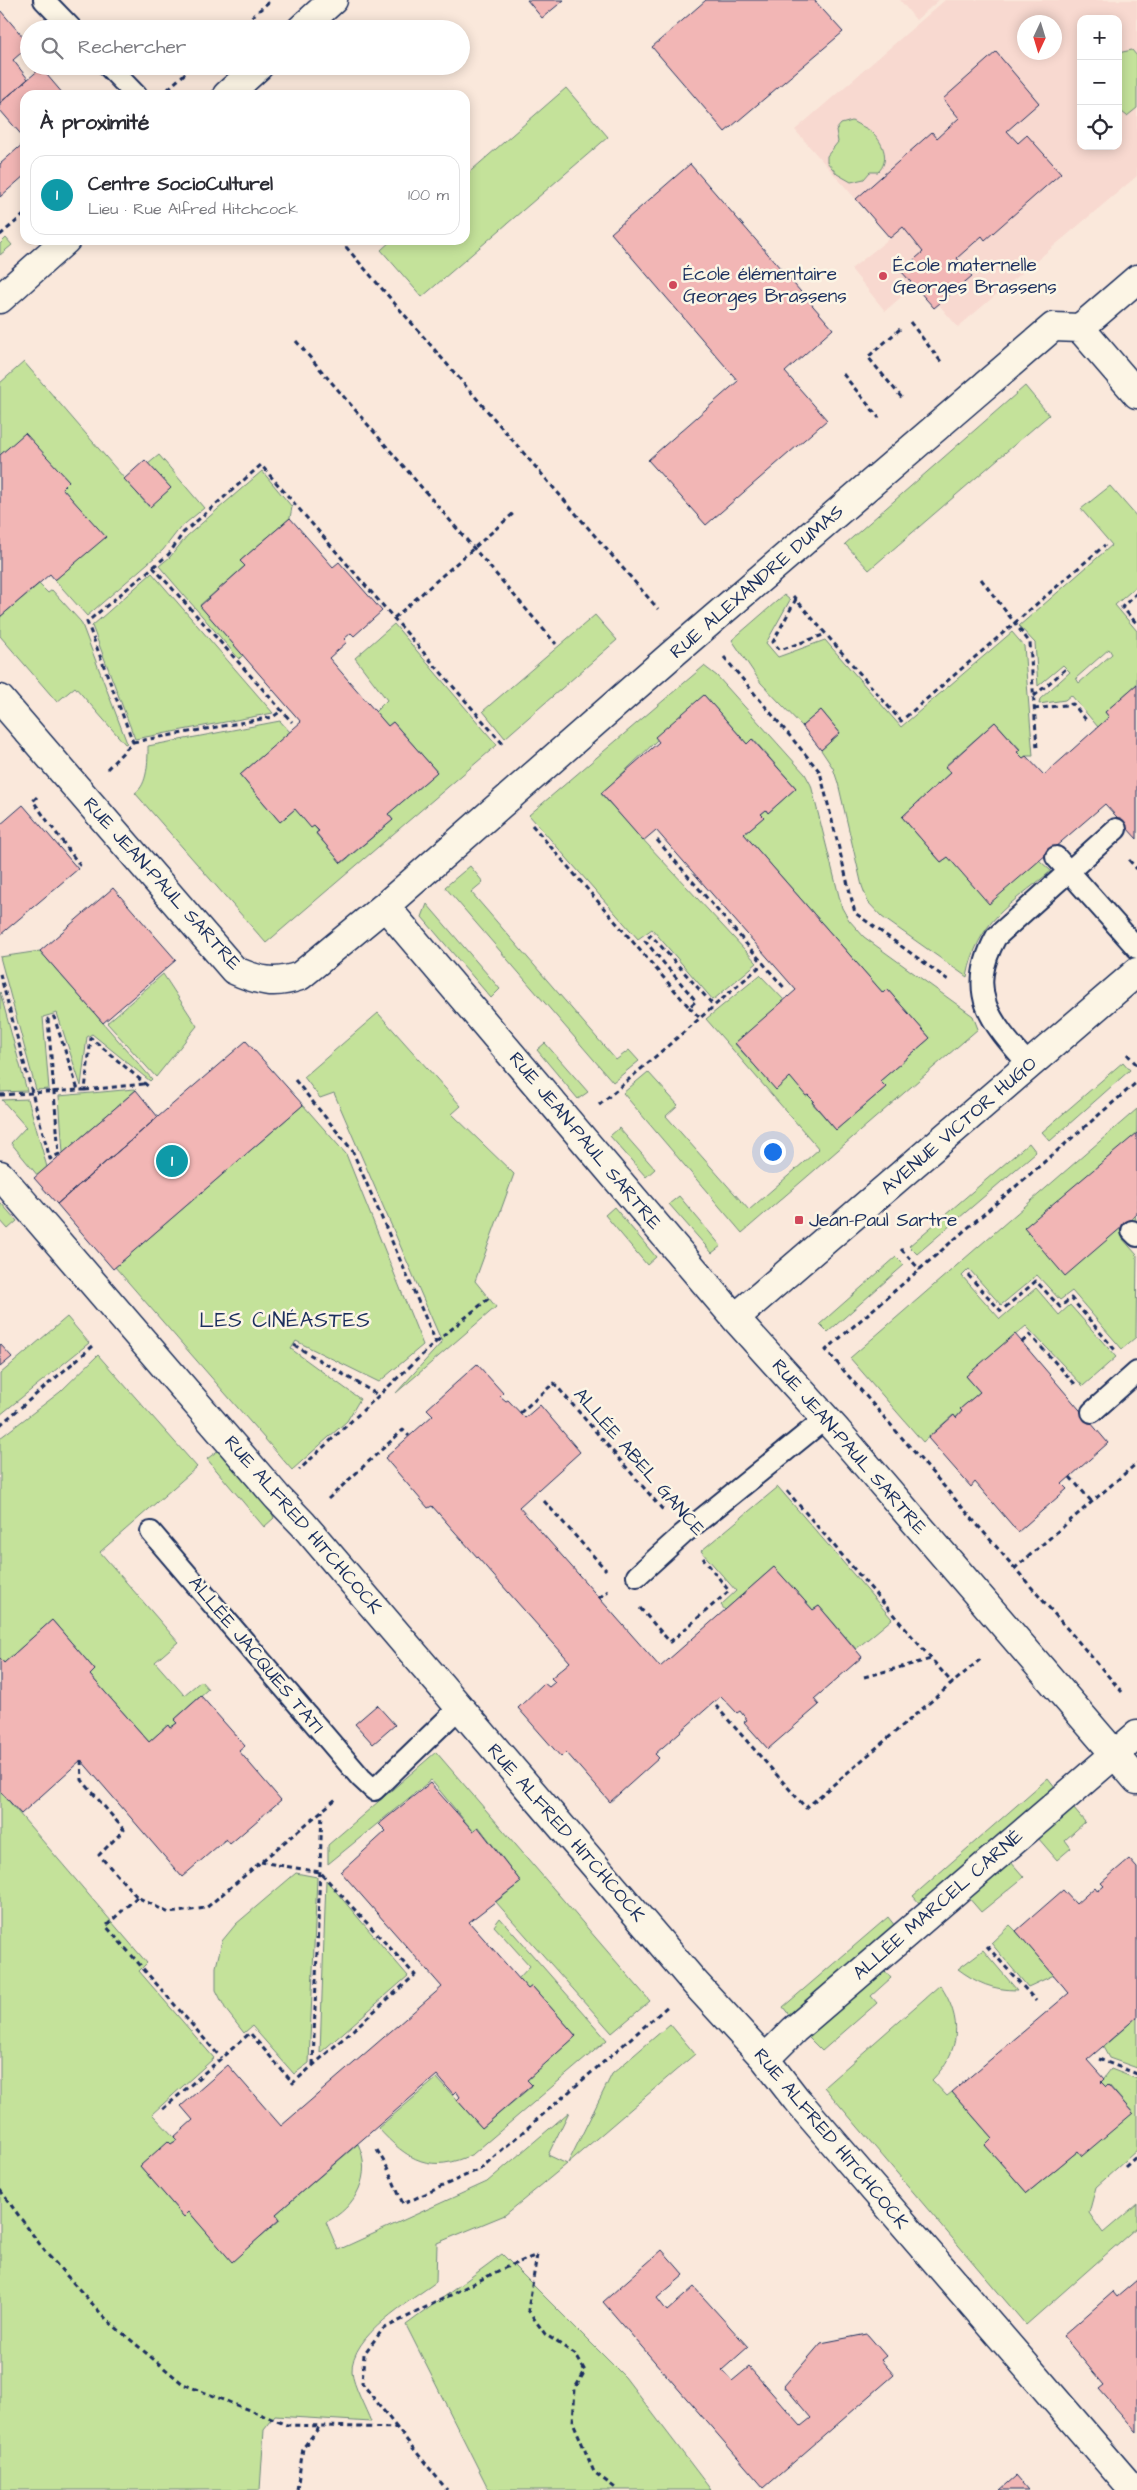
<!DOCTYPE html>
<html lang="fr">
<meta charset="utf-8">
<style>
:root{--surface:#fff;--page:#f2f2f3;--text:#2b2b33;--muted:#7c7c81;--line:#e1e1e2;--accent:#2563eb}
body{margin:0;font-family:"Architects Daughter",sans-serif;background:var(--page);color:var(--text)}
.controls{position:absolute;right:15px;top:15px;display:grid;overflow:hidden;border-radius:10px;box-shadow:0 2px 12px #0003}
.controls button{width:45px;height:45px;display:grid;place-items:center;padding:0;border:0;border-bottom:1px solid var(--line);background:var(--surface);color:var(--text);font:25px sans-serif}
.compass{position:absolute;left:1017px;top:15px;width:45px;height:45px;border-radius:50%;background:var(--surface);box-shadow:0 2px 12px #0003;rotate:184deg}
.you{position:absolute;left:772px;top:1151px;width:18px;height:18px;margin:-12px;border:4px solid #fff;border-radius:50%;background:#1a73e8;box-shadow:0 0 0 8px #1a73e833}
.badge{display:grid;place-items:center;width:32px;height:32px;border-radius:50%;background:var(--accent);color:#fff;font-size:16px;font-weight:700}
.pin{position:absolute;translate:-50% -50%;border:2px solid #fff;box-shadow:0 1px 5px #0006}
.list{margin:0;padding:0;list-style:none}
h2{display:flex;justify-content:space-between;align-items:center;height:65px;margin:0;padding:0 20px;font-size:21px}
h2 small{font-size:16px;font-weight:400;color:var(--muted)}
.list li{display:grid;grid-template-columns:32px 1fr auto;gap:15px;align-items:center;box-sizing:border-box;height:80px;margin:0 10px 10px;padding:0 10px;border:1px solid var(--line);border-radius:15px}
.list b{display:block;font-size:19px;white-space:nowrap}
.list p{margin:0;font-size:16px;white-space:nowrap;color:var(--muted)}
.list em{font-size:16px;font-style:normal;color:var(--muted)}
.icon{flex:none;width:28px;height:28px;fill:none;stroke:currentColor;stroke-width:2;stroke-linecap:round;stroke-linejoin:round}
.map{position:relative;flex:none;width:1137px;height:2490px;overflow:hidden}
.search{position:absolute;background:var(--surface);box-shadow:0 2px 12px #0003;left:20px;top:20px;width:450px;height:55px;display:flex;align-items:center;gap:12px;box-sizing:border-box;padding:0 18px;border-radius:28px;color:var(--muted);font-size:19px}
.panel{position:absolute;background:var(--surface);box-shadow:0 2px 12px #0003;left:20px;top:90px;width:450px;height:155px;border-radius:15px}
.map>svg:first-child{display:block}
</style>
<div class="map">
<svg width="1137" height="2490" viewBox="0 0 1137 2490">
<rect width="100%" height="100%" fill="#fae8db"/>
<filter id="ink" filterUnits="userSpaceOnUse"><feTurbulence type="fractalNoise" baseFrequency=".02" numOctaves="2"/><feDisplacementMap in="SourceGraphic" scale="10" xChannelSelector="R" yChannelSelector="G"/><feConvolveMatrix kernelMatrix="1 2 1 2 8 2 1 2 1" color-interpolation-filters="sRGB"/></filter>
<g filter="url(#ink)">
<!-- built -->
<path fill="#f8d9d0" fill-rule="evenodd" d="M900 0H939L916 20Z
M945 0H1137V176L958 327 939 305 934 308 914 286 885 311 851 269 890 238 795 130ZM1081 19H1118V146H1081ZM1024 22H1054V52H1024Z"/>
<!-- green -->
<path fill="#c4e29a" stroke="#70887c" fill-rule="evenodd" d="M1132 50 1137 56V108L1127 116 1118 109V53Z
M566 88 608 137 422 297 381 250 392 240H465V176Z
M852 121C858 125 868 128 873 133 884 144 890 161 878 172H870L864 179 851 182 837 174 827 162V156L838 142 836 130 841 124Z
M6 238 12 245 0 255V244Z
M24 362 149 507 171 488 148 464 159 455 204 508 180 528 163 550 87 616 55 580 105 537 62 488 69 481 25 434 0 455V383Z
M1025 386 1049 415 869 570 845 544Z
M262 471 292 507 290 518 240 561 245 566 200 605 243 655 239 659 159 566 170 557 187 536Z
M1110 486 1137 517V586L1115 605 1137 631V684L1105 712 1109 717 1098 727 1071 695 1065 700 1039 704 1040 699 1070 672 1063 665 1038 686 1035 643 1019 626 1112 545 1081 509ZM1109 649 1112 654 1079 683 1076 678Z
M152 573 273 713 135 739 92 626Z
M39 584 48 593 52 590 81 622 127 743 125 744 75 687 57 702 0 636V617Z
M784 595 790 600 766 643 778 657 825 640 901 727 1012 632 1024 646 1033 756H1026L1023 758 1017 752 1020 749 995 722 945 766 951 772 902 817 941 862 948 857 1039 860 1051 871C1009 906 978 920 967 977L882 917 868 902 862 886 838 783 833 768 821 750 840 733 821 710 802 726 761 683 732 640Z
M595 615 617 640 505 738 483 711Z
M394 624 497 745 266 943 135 793C148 785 148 760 148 746L280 721 290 732 240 775 280 822 295 809 311 827 314 826 318 831 316 834 342 863 393 820 388 814 437 772 393 722 388 726 375 712 387 700 355 658Z
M704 666 717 676 805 774 811 785 842 908 849 920 864 937 973 1016 978 1029 742 1233 623 1093 648 1072 678 1105 666 1116 749 1210 819 1149 706 1019 760 975 785 1001 735 1044 776 1089 790 1077 814 1100 812 1103 836 1130 886 1087 880 1081 930 1038 887 989 883 993 744 834 763 817 761 814 766 810 768 813 796 788 753 739 747 744 704 695 601 794 757 963 713 1000 652 929 638 939 529 815Z
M470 866 483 882 471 892 616 1060 629 1050 639 1061 613 1082 445 887Z
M427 904 500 989 491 998 422 917Z
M40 951 152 1079 150 1081 92 1034 87 1037 81 1086 57 1013 43 1017 49 1089 36 1090 0 957Z
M163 974 197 1026 156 1077 107 1023Z
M0 992 27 1091 0 1092Z
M378 1013 461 1106 452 1114 514 1174 475 1281 496 1307 396 1393 442 1342 334 1093 320 1098 304 1077Z
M545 1043 588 1092 578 1099 537 1050Z
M1123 1062 1130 1070 1050 1141 1042 1132Z
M134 1089 136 1090 63 1153 59 1096Z
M28 1099 47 1167 38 1176 11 1143 26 1127 2 1100Z
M303 1105 346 1154 423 1345 379 1382 296 1341 291 1349 360 1399 347 1421 292 1470 115 1267Z
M1137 1109 1135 1215 1137 1225 1122 1238 1137 1255 1136 1337 1122 1349 1072 1291 1060 1300 1037 1275 1001 1305 969 1269 962 1276 1000 1319 1036 1288 1059 1315 1070 1305 1116 1357 1083 1386 1026 1326 966 1376 980 1392 960 1409 962 1411 956 1418 953 1415 923 1442 850 1358Z
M619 1128 655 1169 646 1177 610 1136Z
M1029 1143 1036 1152 917 1254 909 1246Z
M679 1196 721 1246 712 1253 669 1204Z
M0 1202 17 1221 8 1229 0 1220Z
M614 1207 656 1257 647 1265 605 1215Z
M896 1257 904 1265 828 1332 820 1324Z
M67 1317 89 1343 0 1415V1374Z
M98 1355 197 1467 100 1552 178 1642 155 1662 184 1695 201 1681 208 1689 174 1720 177 1723 170 1728 168 1725 149 1742 90 1675 95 1670 52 1620 4 1663 0 1658V1438L60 1392Z
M220 1449 269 1505 274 1518 264 1527 207 1459Z
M778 1487 892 1619 856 1649 819 1606 813 1610 774 1567 725 1610 721 1605 736 1591 701 1551Z
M436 1752 650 2001 612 2033 496 1902 521 1882 479 1827 473 1831 431 1780 328 1864V1845Z
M1048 1778 1055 1787 921 1905 913 1896Z
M0 1791 147 1963 139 1971 214 2058 152 2114 177 2140 171 2144 168 2142 140 2166 184 2217 189 2212 232 2261 280 2220 276 2214 358 2144C373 2174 356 2208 326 2222L338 2250 487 2182 569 2112 548 2155 567 2164 505 2215 437 2243 436 2282C411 2301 350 2335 352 2372 353 2385 366 2409 371 2422L275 2416 264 2430 260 2490H0Z
M1073 1808 1085 1822 1065 1840 1071 1848 1057 1860 1038 1838Z
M1010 1861 1024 1877 981 1912 968 1897Z
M296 1873 317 1877 309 2063 294 2074 252 2026 244 2033 226 2010 216 1990V1967L222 1941 236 1924Z
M326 1880 408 1976 320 2053Z
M888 1917 895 1926 790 2016 783 2007Z
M500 1918 607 2040 473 2154C431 2174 408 2161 378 2128L437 2078 482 2128 532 2086 527 2080 576 2036 532 1986 528 1989 518 1979 530 1966 494 1926Z
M1010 1925 1016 1931 1054 1975 1028 1987 991 1943Z
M983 1950 1017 1990C993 1990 977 1983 958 1969Z
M884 1970 891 1978 871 1996 877 2003 822 2051 808 2037Z
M940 1985C963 2019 961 2051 932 2080L947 2096 952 2092 992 2138 985 2145 1027 2193 1078 2151 1133 2113 1109 2085 1106 2087 1101 2082 1111 2069 1137 2079V2150L1096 2187 1089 2213 1103 2233 1137 2204V2227L1026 2325 824 2087Z
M1137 2017V2068L1109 2058 1103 2047Z
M670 2024 695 2054 568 2163 612 2074Z
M502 2254 625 2377 711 2490H489L406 2325Z"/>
<!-- building -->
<path fill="#f2b6b5" stroke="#1b2f5e" d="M527 0H564L542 18Z
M706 0H814L843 32 725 132 652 47Z
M0 10 29 44V46L13 60 28 79 0 103Z
M996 52 1039 103 1007 131 1018 143 1027 135 1061 173 985 240 982 236 957 258 972 276 934 308 901 271 923 252 903 227 890 238 856 199 932 132 937 138 959 118 943 99Z
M41 68 64 95H25V139L0 110V103Z
M25 142V175L0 197V164Z
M690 164 833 329 785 372 827 420 706 525 648 460 738 381 611 233Z
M25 433 69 481 62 488 106 537 55 580 50 574 0 617V455Z
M145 460 171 488 150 507 124 479Z
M290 518 333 567 339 562 382 611 354 636 351 633 344 639 347 642 329 658 388 726 393 722 437 772 388 814 393 820 341 863 316 833 319 831 314 826 311 828 295 809 280 822 240 775 301 722 200 606 245 566 240 561Z
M1137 684V839L1105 804 989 904 948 857 941 862 902 817 951 772 945 767 995 722 1020 750 1017 752 1023 758 1026 756 1044 775 1109 717 1105 712Z
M704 695 747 744 752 739 796 788 768 813 766 810 761 814 764 817 744 834 883 993 887 989 930 1038 880 1081 886 1087 836 1130 812 1102 814 1101 808 1095 806 1096 790 1077 776 1090 735 1043 796 990 656 830 643 841 601 793 659 742 655 737Z
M821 710 840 733 821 750 802 726Z
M23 805 78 869 0 935V825Z
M113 888 176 960 103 1023 40 951Z
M246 1041 303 1105 113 1269 57 1204Z
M136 1090 158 1117 57 1204 34 1178Z
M1137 1133V1214L1065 1276 1024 1228Z
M1015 1334 1108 1443 1062 1484 1067 1489 1018 1532 975 1482 971 1487 928 1438 954 1415 956 1418 962 1411 960 1409 980 1392 966 1376Z
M0 1344 12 1357 0 1367Z
M477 1364 503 1393 500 1396 506 1401 508 1400 525 1418 540 1405 580 1452 519 1507 660 1667 774 1567 813 1610 819 1606 862 1657 814 1699 819 1705 768 1749 744 1722 747 1720 740 1711 737 1713 721 1696 655 1754 659 1758 610 1802 566 1752 561 1757 518 1708 544 1683 549 1687 555 1682 551 1678 570 1662 432 1506 428 1508 385 1458 433 1415 427 1409Z
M52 1620 95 1670 90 1675 149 1742 168 1725 170 1728 177 1723 174 1720 201 1696 245 1746 239 1751 281 1800 230 1844 226 1839 182 1877 81 1760 21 1814 0 1791V1658L4 1663Z
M377 1705 395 1725 373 1744 355 1724Z
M430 1783 473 1831 478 1827 521 1882 469 1922 528 1989 532 1986 576 2036 527 2080 532 2085 482 2128 457 2100 460 2097 456 2091 453 2094 437 2075 276 2214 280 2219 232 2262 189 2212 184 2217 140 2166 168 2141 171 2144 177 2140 174 2137 193 2120 181 2106 228 2065 281 2126 442 1987 341 1872 386 1831 379 1824Z
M1129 1859 1137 1868V2017L1087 2060 1104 2079 1101 2082 1106 2087 1108 2085 1133 2113 1082 2156 1078 2151 1027 2193 985 2145 992 2138 952 2092 1069 1993 1016 1931 1063 1890 1076 1904 1095 1887 1098 1891 1104 1886 1101 1883Z
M662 2250 684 2275 657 2298 667 2311 694 2287 748 2347 722 2370 732 2381 749 2367 801 2426 811 2418 784 2386 821 2343 867 2334 886 2356 881 2360 894 2375 764 2488 603 2302Z
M1137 2280V2432L1099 2389 1104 2385 1063 2336 1113 2292 1117 2297Z
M1016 2476 1028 2490H1000Z"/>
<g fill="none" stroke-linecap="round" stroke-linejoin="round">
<defs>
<path id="lane" d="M44 0 72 29
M108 66 136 95
M1056 857 1137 948
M1029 1065C991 1022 965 994 996 937L1116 829
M1132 1231 1137 1236
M1092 1412 1137 1372
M151 1532 361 1778 374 1790 459 1708
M637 1576 683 1534 826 1418"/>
<path id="street" d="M301 29 333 0
M227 95 259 66
M0 299 66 240
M1080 328 1137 394
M0 699 234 970C258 981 275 985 300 976L385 906 735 1318 837 1431 1137 1780
M385 906 676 651 1053 327 1080 328 1137 279
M0 1175 277 1497 303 1524 695 1983 765 2059 796 2099 1133 2490
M735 1318 1137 972
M765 2059 794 2030 1137 1735"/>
</defs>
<!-- lane casing -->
<use href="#lane" stroke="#1b2f5e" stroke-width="24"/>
<!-- street casing -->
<use href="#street" stroke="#1b2f5e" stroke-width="31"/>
<!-- path -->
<path stroke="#1b2f5e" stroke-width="3" stroke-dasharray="5 4" stroke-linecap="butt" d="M238 29 271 0
M168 89 193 66
M0 235 25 214
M340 240 658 609
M910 322 942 363
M900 329 868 357 902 398
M296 341 556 644
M843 374 879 418
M153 567 292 722
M981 579 1030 643 1037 749
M1137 593 1122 607 1137 624
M793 596 901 721 1105 545
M796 599 773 642 780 650 826 634
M394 618 515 512
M724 657 820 772 855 913 951 982
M1034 696 1067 668
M1034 709 1073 704 1087 721
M133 742 273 717 282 710
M107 769 133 742 87 622 169 554 183 533 261 465 503 744
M37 797 33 801 81 867
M532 825 689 1007 696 1001 645 941 651 935 714 1006
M657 840 786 990
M1129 860 1137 869
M0 974 50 1159 59 1154 48 1019 54 1017 78 1090H85L91 1038 149 1087
M689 1007 700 1018
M1127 1054 1137 1065
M295 1080 352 1150 436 1342 299 1470
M85 1090 144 1084
M0 1095 78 1090
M599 1105 764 963
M901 1249 920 1270
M968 1275 1001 1311 1036 1281 1060 1307 1071 1298 1115 1350
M436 1342 489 1298
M1022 1342 1030 1335 1075 1384
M294 1345 378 1395
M520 1413 554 1383 663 1510
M0 1425 93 1346
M1070 1477 1092 1502
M787 1491 953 1684
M328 1499 403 1430 409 1436
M544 1501 606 1570
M1014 1569 1137 1463
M599 1598 608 1591
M640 1608 670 1642 729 1591 703 1558
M864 1677 931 1659
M1122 1692 826 1350 1137 1082
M716 1706 806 1808 983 1657
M81 1760 82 1780 124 1830 99 1855 137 1897 169 1913 206 1908 336 1799
M137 1897 106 1926 221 2058
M987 1946 1036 2001
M1099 2059 1137 2074
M313 2065 322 1811
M163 2109 250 2033 293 2083 415 1975 320 1872 261 1862
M377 2150 387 2167 403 2204 480 2169 668 2006
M1125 2167 1137 2156
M0 2190 47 2254 107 2320 183 2384 287 2425 397 2428 447 2490
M537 2255 528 2310 545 2334 576 2355 585 2371 575 2388 573 2422 594 2472 618 2490
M397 2428 362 2383 364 2354 383 2329 502 2269 537 2255
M297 2490 303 2448 320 2426"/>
<!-- lane -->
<use href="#lane" stroke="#fcf5e5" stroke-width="20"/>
<!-- street -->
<use href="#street" stroke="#fcf5e5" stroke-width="28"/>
</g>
</g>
<!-- markers -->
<g fill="#d1495b" stroke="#fcf5e5" stroke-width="2">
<circle cx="883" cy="276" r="5"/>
<circle cx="673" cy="285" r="5"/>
<rect x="794" y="1215" width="10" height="10" rx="2.5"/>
</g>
<g text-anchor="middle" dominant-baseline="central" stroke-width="5" stroke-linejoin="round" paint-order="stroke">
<!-- poi labels -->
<g font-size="19" fill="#1b2f5e" stroke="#fcf5e5" text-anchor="start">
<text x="893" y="265">École maternelle<tspan x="893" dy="22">Georges Brassens</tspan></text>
<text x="683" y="274">École élémentaire<tspan x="683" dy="22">Georges Brassens</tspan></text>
<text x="809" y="1220">Jean-Paul Sartre</text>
</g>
<!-- street labels -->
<g font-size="19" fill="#1b2f5e" stroke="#fcf5e5">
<text transform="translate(757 582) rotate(-41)">RUE ALEXANDRE DUMAS</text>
<text transform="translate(162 884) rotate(48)">RUE JEAN-PAUL SARTRE</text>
<text transform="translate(959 1126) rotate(-41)">AVENUE VICTOR HUGO</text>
<text transform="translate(585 1141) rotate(50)">RUE JEAN-PAUL SARTRE</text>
<text transform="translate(849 1447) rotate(49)">RUE JEAN-PAUL SARTRE</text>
<text transform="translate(639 1462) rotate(49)">ALLÉE ABEL GANCE</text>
<text transform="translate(303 1525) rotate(49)">RUE ALFRED HITCHCOCK</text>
<text transform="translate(256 1655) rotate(50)">ALLÉE JACQUES TATI</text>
<text transform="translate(566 1833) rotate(49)">RUE ALFRED HITCHCOCK</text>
<text transform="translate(938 1905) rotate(-41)">ALLÉE MARCEL CARNÉ</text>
<text transform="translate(831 2139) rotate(50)">RUE ALFRED HITCHCOCK</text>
</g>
<!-- quarter labels -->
<g font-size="21" letter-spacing="1" fill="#1b2f5e" stroke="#fcf5e5">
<text x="285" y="1320">LES CINÉASTES</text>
</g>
</g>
</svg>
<div class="controls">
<button>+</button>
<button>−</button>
<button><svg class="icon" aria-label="locate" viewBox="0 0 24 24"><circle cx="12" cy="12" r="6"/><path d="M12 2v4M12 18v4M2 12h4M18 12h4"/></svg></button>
</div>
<svg class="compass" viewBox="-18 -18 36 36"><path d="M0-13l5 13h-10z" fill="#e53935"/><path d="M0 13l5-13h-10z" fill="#7c7c81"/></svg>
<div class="you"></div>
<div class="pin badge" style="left:172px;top:1161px;background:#0f9aa8">1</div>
<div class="search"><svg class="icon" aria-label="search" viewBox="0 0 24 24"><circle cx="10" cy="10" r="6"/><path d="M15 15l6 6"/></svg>Rechercher</div>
<section class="panel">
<h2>À proximité<small></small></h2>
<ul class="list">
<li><span class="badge" style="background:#0f9aa8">1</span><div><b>Centre SocioCulturel</b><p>Lieu · Rue Alfred Hitchcock</p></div><em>100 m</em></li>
</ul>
</section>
</div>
